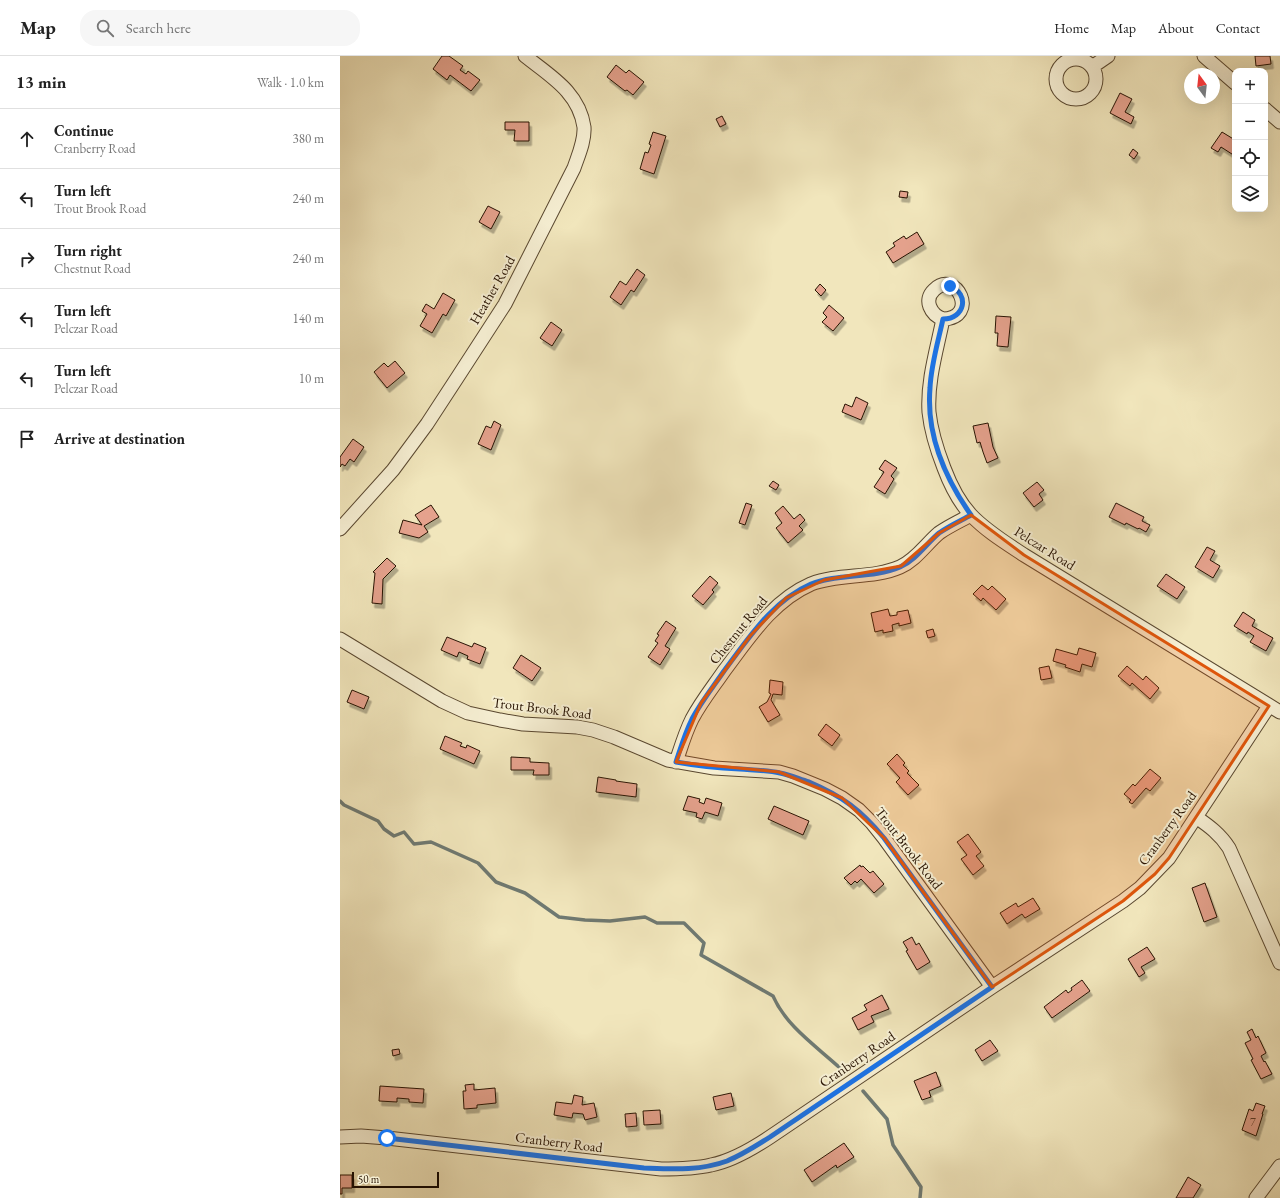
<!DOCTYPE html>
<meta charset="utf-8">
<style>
:root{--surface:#fff;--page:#f6f6f6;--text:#222;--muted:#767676;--line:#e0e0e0}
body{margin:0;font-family:"EB Garamond",serif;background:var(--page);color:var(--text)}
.controls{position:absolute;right:12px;top:12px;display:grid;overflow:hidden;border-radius:8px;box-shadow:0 4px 16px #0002}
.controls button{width:36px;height:36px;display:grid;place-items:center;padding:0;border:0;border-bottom:1px solid var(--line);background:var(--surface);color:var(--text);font:20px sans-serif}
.compass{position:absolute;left:844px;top:12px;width:36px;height:36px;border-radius:50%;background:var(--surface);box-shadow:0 4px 16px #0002;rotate:345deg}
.scale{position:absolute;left:12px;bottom:10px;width:87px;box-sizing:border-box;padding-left:4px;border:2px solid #281302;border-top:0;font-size:11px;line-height:14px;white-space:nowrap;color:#281302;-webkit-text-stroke:3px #f6efd3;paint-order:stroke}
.stop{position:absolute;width:12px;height:12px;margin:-9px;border:3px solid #1a73e8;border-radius:50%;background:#fff}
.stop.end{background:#1a73e8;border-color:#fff;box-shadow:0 1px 4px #0008}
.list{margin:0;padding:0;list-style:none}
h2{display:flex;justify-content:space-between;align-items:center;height:52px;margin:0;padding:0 16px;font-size:17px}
h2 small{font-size:13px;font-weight:400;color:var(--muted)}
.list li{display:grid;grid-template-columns:26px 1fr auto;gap:12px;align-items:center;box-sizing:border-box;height:60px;padding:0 16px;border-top:1px solid var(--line)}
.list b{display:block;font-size:15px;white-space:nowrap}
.list p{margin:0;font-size:13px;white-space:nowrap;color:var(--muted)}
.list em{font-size:13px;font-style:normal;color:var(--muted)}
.icon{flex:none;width:22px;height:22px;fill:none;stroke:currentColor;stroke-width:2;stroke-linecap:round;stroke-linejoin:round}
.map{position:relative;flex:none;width:940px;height:1142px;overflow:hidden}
header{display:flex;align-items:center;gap:24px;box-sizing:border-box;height:56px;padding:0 20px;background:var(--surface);border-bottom:1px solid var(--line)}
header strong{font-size:19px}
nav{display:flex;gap:22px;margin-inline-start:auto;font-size:14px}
.search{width:280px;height:36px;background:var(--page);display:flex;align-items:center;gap:10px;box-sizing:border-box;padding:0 14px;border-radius:16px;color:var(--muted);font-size:15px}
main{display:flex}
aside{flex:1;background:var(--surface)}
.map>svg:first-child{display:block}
</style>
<header>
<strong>Map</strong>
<div class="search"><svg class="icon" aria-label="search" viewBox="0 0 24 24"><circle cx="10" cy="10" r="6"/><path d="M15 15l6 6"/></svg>Search here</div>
<nav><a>Home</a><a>Map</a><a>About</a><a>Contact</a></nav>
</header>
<main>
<aside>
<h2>13 min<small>Walk · 1.0 km</small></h2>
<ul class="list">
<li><svg class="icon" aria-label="ahead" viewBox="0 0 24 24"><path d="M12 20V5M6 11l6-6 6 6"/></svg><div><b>Continue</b><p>Cranberry Road</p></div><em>380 m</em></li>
<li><svg class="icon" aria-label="left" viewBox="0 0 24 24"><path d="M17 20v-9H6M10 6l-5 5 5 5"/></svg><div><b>Turn left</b><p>Trout Brook Road</p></div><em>240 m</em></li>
<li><svg class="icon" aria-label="right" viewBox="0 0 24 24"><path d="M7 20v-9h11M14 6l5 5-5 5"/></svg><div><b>Turn right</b><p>Chestnut Road</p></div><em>240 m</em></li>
<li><svg class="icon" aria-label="left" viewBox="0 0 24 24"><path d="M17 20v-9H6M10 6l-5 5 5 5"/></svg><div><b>Turn left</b><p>Pelczar Road</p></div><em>140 m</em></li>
<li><svg class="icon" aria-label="left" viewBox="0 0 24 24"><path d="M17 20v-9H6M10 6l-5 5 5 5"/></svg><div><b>Turn left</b><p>Pelczar Road</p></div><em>10 m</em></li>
<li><svg class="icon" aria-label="arrive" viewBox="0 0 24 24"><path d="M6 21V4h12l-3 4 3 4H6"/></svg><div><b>Arrive at destination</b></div></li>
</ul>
</aside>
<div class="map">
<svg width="940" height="1142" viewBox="0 0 940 1142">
<defs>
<filter id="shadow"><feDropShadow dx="2.5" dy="4.5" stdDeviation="0" flood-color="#0004"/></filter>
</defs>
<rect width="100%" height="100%" fill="#f1e6bc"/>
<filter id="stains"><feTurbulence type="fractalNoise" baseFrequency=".005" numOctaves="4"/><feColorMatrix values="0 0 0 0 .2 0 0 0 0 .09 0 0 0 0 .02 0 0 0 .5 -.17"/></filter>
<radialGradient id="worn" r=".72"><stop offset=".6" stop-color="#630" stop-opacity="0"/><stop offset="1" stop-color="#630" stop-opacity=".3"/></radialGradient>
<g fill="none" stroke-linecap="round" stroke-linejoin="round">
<!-- stream -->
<path stroke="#6f7971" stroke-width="3.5" d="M0 745 4 749 38 765 44 773 54 780 64 776 74 788 91 786 138 807 156 826 185 837 219 861 245 864 270 865 305 861 317 867H344L364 887 361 899 433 940C446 970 476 990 500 1012
M523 1035 547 1063 553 1089 581 1131 580 1142"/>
</g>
<!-- building -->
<path fill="#e5a28d" stroke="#281302" filter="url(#shadow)" d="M102 0H109L123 10 120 14 126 18 128 15 140 24 131 35 110 19 107 24 93 13Z
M915 0H930L931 8 916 10Z
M276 9 286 17 289 14 304 26 293 39 287 34 285 35 267 21Z
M780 37 792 43 785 56 794 61 791 68 770 57Z
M382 60 386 68 380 71 376 63Z
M165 66H189V85H174L175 74H165Z
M313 76 326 80 314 118 300 113 305 96 308 97 311 89 309 88Z
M882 76 895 84V100L881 91 878 96 871 92Z
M793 93 798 97 794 103 789 99Z
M560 135 568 136 567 142 559 141Z
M148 150 160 156 151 173 139 166Z
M577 176 584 188 553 207 546 196 555 190 553 187 564 180 566 183Z
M297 213 305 219 294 236 291 234 281 249 270 241 280 225 286 229Z
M480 228 486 234 481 240 475 234Z
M103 237 115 244 106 260 103 258 92 277 80 270 87 258 82 255 86 248 94 253Z
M489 249 504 262 493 275 482 266 487 261 483 257Z
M656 260 671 261 668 291 657 290 658 277H655Z
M211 266 222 274 212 290 200 282Z
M55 305 65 317 47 332 34 316 44 307 48 311Z
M516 341 528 347 521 364 502 356 505 348 512 351Z
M154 365 161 369 151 394 138 388 146 370 151 372Z
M648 367 653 391 658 402 647 407 643 396 640 386 637 387 633 370Z
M13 383 24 391 14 406 10 403 5 410 2 408 0 411V401Z
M545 404 557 412 551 420 554 423 545 438 534 431 544 416 539 413Z
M433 425 439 429 436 434 429 430Z
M697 426 704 434 699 438 703 444 694 451 683 437Z
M406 447 412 449 405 469 399 467Z
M776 447 804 461 802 465 810 469 806 476 799 472 798 473 786 467 785 469 769 461Z
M91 449 99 461 84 470 88 476 79 482 59 477 63 464 82 469 75 459Z
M443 450 454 463 460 458 465 464 459 470 463 474 448 487 436 472 442 467 435 457Z
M867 491 875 495 870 504 880 510 873 522 855 511Z
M47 502 56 510 43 523 42 548 32 547 35 517 33 516Z
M826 518 845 531 837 543 817 530Z
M370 520 378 527 372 534 374 536 363 549 352 540Z
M642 529 648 534 652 530 666 543 656 554 643 542 641 545 633 538Z
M548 553 550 560 557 559V556L568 554 571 567 559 570V567L552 569 553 575 543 577V574L535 576 531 557Z
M903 556 915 564 912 570 933 582 926 595 910 586 914 580 908 576 907 578 894 570Z
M326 565 336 572 325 590 330 593 320 609 308 601 318 587 315 585 319 579 317 578Z
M593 573 595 580 588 582 586 575Z
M107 581 132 591 134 587 146 592 140 608 127 603 128 600 119 596 117 601 101 594Z
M739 592 756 597 752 611 742 608 740 616 725 611 726 609 713 605 716 593 737 599Z
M181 599 201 612 192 625 173 612Z
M709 610 712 622 701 624 699 612Z
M787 610 803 624 806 620 819 632 810 643 792 627 790 630 778 620Z
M430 624 443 626 442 639 433 638 431 644 440 659 428 666 419 651 427 646 431 638 429 637Z
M12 634 29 641 24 653 7 646Z
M486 668 500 679 492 690 478 679Z
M105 680 122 687 120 690 126 692 127 689 140 695 134 708 100 693Z
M557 698 565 707 563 709 569 715 567 717 579 729 568 739 556 726 560 722 547 708Z
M171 701 190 702V706L209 707V719H193L194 714H171Z
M810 713 821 722 810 735 806 732 792 748 789 746 791 744 784 738 793 728 795 730Z
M258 721 276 724V725L297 728 296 741 256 736Z
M348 740 360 743 359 746 364 748 366 742 382 747 378 760 365 756 362 763 356 761 357 757 343 754Z
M434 750 469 765 463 779 428 763Z
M628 778 641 796 636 800 644 810 633 819 621 803 627 799 617 786Z
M520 809 521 811 523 810 530 817 533 815 544 828 534 837 521 823 517 827 515 825 511 829 504 822Z
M865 827 877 861 864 866 852 832Z
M693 842 700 853 685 862 682 858 667 868 660 857 676 847 678 851Z
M572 881 576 889 579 887 590 906 577 914 566 895 568 894 563 886Z
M807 891 815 903 801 911 805 917 799 921 788 903Z
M742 924 750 935 712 962 704 951 726 934 728 937 732 934 731 932Z
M542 939 549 953 531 960 534 966 518 974 512 962 527 954 524 949Z
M912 973 916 982 918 980 926 997 921 1000 924 1006 925 1005 932 1018 921 1023 911 1004 913 1003 905 987 911 984 907 976Z
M650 984 658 995 642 1005 635 994Z
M59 993 60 998 53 1000 52 994Z
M596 1016 601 1030 589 1035 591 1041 582 1044 574 1025Z
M134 1028V1034L155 1032 156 1047 137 1049V1052L124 1053 123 1035H126L125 1029Z
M40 1030 84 1033 83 1047 69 1046V1043L57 1042V1046L39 1045Z
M391 1037 394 1050 376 1054 373 1041Z
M234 1039 243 1041 242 1049 254 1047 257 1061 245 1064 243 1058 233 1057 232 1062 214 1059 216 1046 232 1048Z
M916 1047 925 1050 922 1058H923L916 1080 902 1074 909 1053 913 1055Z
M320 1054 321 1068 304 1069 303 1055Z
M296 1057 297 1070 286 1071 285 1058Z
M504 1087 514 1101 497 1112 496 1109 472 1126 464 1114Z
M0 1119H12V1132H2V1138H0Z
M848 1121 861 1129 853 1142H836Z"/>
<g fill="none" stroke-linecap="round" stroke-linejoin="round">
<defs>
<path id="minor" d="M864 0 895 27
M716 23a20 20 0 1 1 40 0a20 20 0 1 1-40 0Z
M752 11 768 0
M925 53 940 66
M603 263C640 262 616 212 594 234 583 244 591 259 603 263 597 293 587 325 589 356 591 375 597 394 604 412 610 428 619 446 631 459 646 475 666 487 684 499L940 656
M0 473 53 414 87 368 119 319 165 248 234 112C238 100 245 85 244 71 239 36 210 20 185 0
M0 583 102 645 128 657 160 664 183 668 237 671 253 674 274 681 328 704 374 712 439 716 453 720 485 733 502 742 519 754 532 767 544 782 652 931
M336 706C341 691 345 677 352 663 361 646 373 631 384 615 409 582 432 545 471 528 499 517 532 523 560 511 576 504 586 488 599 477 609 470 620 465 631 459
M856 761C869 770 880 778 889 792L940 907
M0 1081 21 1080 47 1082 321 1113C337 1113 354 1113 371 1109 392 1105 412 1093 430 1081L652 931 783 845 800 832 829 802 929 650
M916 1142 940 1110"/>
</defs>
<!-- minor casing -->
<use href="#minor" stroke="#5a4830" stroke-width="15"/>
<!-- minor -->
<use href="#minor" stroke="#f6efd3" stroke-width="13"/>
</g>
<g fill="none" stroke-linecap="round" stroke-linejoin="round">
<!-- route -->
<path stroke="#1a73e8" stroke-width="5" d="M47 1082 304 1112C331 1113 360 1115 387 1105 402 1099 416 1090 430 1081L652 931 544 782C521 754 502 740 469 726 459 723 450 719 440 717 427 714 413 714 400 713 379 712 358 710 336 706 341 691 345 677 352 663 361 646 373 631 384 615 409 582 432 545 471 528 499 517 532 523 560 511 576 504 586 488 599 477 609 470 620 465 631 459 605 422 586 379 590 332 591 309 598 286 603 263 625 263 630 238 610 230"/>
</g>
<!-- marked area -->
<path fill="#de560c" fill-opacity="0.2" stroke="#de560c" stroke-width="3" stroke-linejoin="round" d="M631 459 684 499 929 650 829 802 815 818 783 845 652 931 544 782 502 742 439 716 336 706 361 647 410 580 446 542 484 524 561 510 599 477Z"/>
<g text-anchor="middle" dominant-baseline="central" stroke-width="4" stroke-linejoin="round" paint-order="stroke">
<!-- number labels -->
<g font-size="12" fill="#573725">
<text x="913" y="1066">7</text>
</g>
<!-- street labels -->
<g font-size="14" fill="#281302" stroke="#f6efd3">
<text transform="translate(152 234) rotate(-60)">Heather Road</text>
<text transform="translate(705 492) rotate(32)">Pelczar Road</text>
<text transform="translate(398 574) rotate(-51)">Chestnut Road</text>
<text transform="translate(202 652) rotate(7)">Trout Brook Road</text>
<text transform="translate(827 772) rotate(-54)">Cranberry Road</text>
<text transform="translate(569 792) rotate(52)">Trout Brook Road</text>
<text transform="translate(517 1003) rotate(-34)">Cranberry Road</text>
<text transform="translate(219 1086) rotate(7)">Cranberry Road</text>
</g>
</g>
<rect width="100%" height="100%" filter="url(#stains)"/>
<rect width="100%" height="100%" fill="url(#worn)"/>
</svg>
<div class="controls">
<button>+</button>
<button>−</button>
<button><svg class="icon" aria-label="locate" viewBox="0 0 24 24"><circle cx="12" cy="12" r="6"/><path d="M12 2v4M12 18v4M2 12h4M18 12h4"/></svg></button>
<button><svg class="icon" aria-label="layers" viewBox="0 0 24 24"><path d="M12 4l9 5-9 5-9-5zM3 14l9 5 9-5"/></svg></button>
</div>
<svg class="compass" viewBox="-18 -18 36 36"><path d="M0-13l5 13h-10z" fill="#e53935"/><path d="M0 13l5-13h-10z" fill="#767676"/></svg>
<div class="scale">50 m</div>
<div class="stop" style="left:47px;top:1082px"></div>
<div class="stop end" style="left:610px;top:230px"></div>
</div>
</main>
